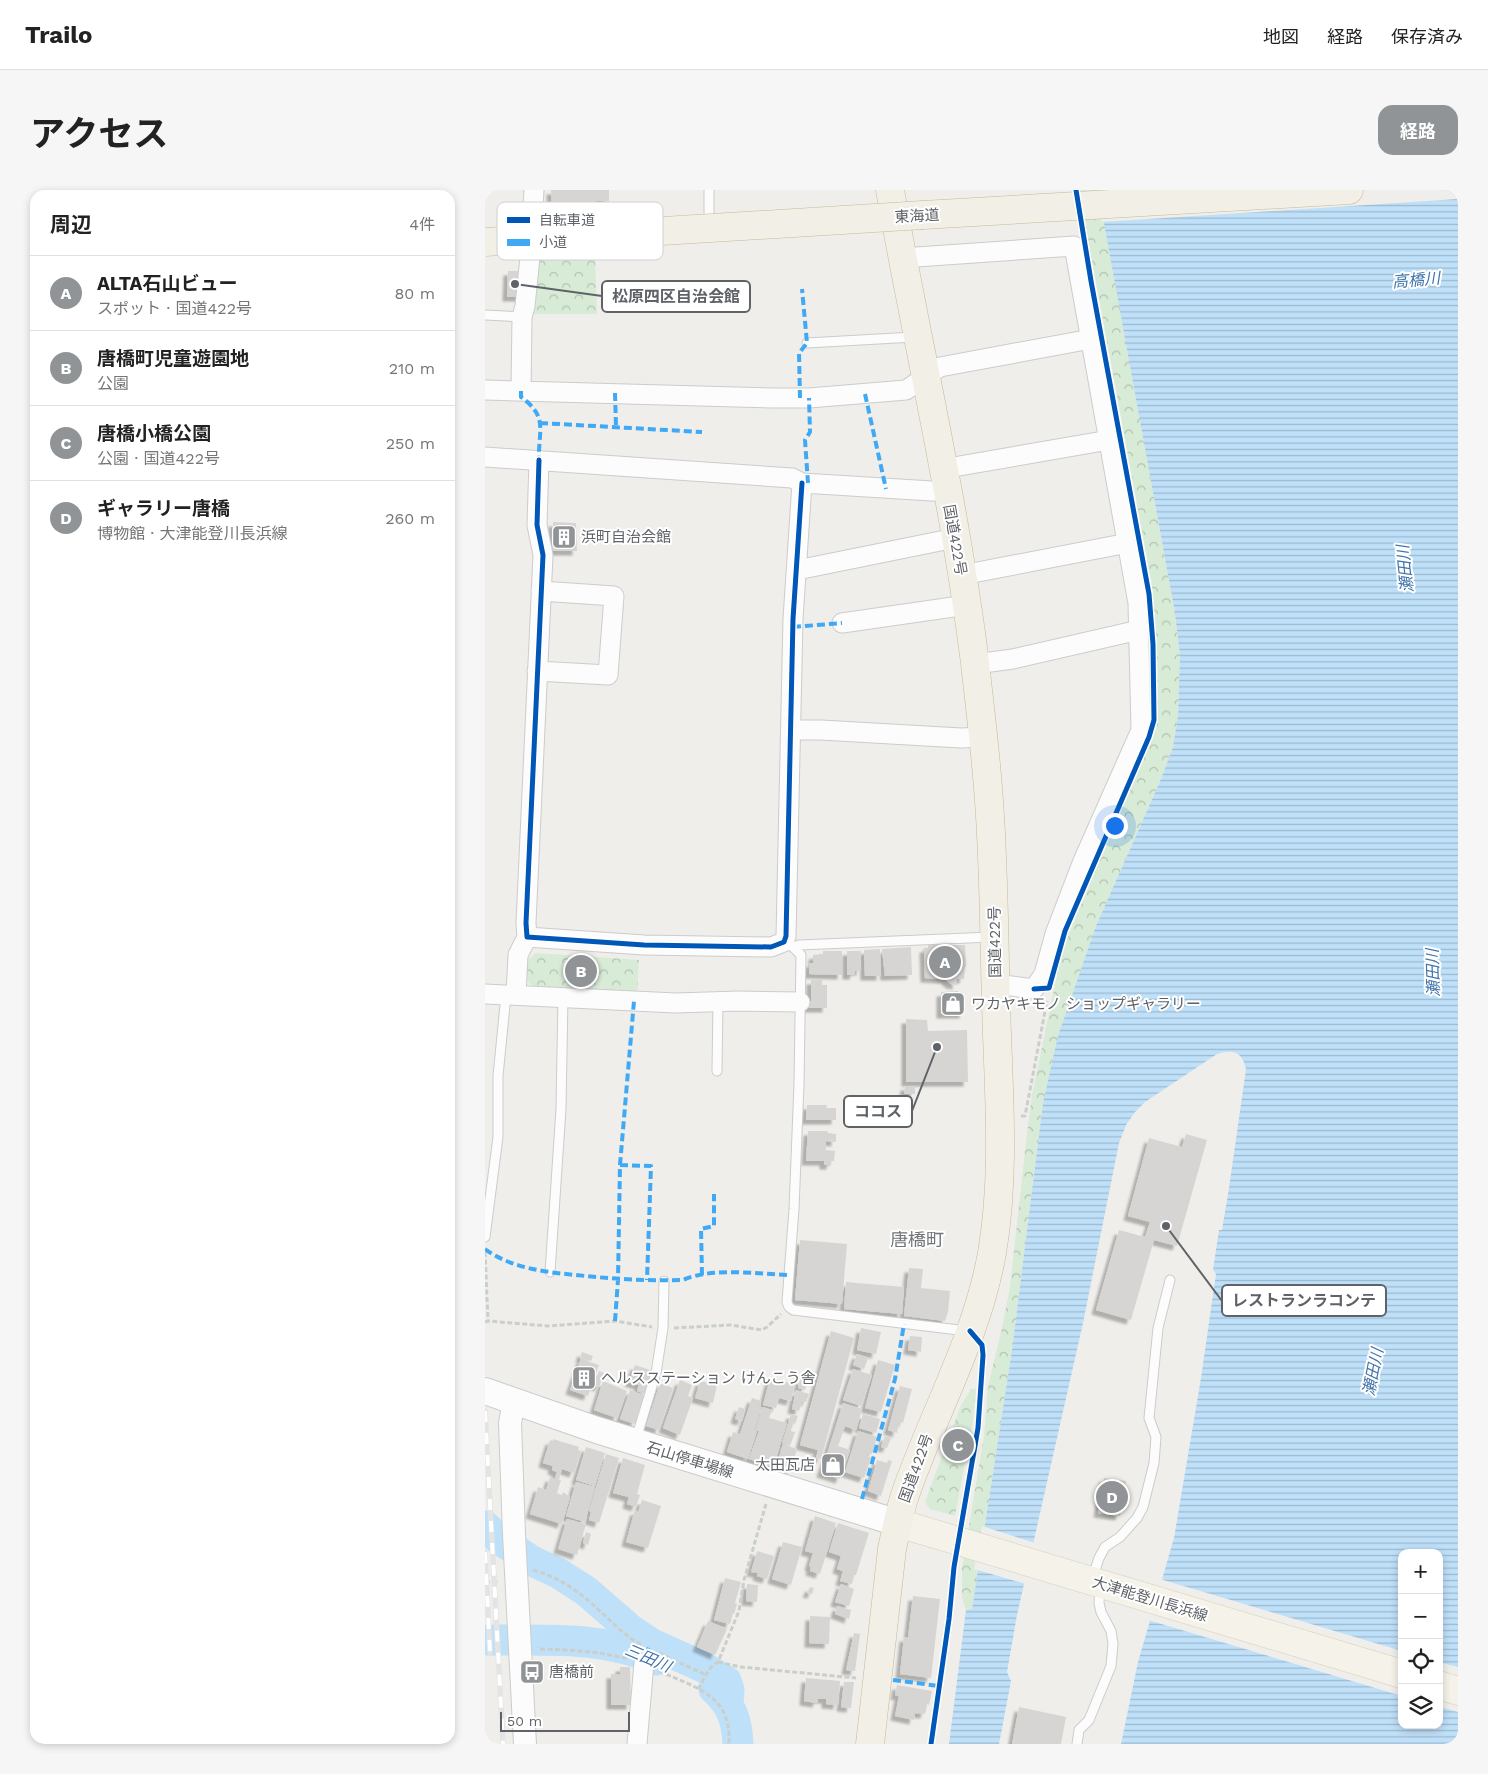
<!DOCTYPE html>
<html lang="ja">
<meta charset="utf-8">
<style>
:root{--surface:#fff;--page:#f6f6f6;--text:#222;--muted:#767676;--line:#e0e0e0;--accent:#919496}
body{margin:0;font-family:"Work Sans","Noto Sans JP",sans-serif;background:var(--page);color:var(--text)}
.controls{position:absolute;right:15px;bottom:15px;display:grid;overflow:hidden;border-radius:10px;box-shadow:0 2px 8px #0003}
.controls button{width:45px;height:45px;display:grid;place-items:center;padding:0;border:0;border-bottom:1px solid var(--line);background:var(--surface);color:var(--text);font:25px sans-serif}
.scale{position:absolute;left:15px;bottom:12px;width:130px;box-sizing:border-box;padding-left:5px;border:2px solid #5f6368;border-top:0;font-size:14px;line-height:18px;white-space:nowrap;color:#5f6368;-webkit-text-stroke:4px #fff;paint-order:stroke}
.you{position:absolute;left:629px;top:635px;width:18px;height:18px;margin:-12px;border:4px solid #fff;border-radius:50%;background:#1a73e8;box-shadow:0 0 0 8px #1a73e833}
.badge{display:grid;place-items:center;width:32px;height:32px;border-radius:50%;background:var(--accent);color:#fff;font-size:16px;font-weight:700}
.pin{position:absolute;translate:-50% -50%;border:2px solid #fff;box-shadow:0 1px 5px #0006}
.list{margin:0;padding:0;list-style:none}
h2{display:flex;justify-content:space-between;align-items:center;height:65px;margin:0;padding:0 20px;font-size:21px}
h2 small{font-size:16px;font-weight:400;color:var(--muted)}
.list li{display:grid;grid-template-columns:32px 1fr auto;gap:15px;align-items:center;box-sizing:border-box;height:75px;padding:0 20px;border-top:1px solid var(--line)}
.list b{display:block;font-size:19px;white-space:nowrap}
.list p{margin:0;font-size:16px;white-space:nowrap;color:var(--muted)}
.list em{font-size:16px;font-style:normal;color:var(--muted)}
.icon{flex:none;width:28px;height:28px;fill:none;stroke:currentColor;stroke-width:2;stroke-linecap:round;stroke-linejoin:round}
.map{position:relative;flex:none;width:973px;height:1554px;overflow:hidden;border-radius:15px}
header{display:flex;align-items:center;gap:30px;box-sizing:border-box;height:70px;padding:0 25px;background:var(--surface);border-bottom:1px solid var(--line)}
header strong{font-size:24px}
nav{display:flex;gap:28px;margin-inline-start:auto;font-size:18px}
.intro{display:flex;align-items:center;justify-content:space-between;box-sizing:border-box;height:120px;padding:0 30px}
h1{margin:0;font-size:35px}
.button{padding:12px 22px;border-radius:15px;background:var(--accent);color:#fff;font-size:18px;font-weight:700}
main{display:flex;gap:30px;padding:0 30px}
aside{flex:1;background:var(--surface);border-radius:15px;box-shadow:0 2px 8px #0003}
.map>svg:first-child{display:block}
</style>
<header>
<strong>Trailo</strong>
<nav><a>地図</a><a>経路</a><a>保存済み</a></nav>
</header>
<div class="intro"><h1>アクセス</h1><a class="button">経路</a></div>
<main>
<aside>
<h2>周辺<small>4件</small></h2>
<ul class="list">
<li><span class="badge">A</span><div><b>ALTA石山ビュー</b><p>スポット · 国道422号</p></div><em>80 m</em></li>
<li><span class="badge">B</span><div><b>唐橋町児童遊園地</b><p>公園</p></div><em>210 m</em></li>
<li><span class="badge">C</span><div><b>唐橋小橋公園</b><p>公園 · 国道422号</p></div><em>250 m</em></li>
<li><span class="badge">D</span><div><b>ギャラリー唐橋</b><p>博物館 · 大津能登川長浜線</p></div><em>260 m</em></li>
</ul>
</aside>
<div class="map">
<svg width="973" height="1554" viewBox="0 0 973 1554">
<defs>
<pattern id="forest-crowns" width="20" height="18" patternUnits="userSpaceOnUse" patternTransform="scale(1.25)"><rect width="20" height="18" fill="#d8ebd6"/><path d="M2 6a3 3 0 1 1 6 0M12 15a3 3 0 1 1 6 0" fill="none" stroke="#b2c2b1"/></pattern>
<pattern id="water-rules" width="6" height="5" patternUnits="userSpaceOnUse" patternTransform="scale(1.25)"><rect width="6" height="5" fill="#bfe0f9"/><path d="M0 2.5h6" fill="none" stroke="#9eb9cd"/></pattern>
<filter id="shadow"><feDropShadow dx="-4.5" dy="4.5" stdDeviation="1" flood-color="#0004"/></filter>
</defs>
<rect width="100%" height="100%" fill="#efeeea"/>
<!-- forest -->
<path fill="url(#forest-crowns)" d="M594 0H613L623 52 690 423 695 466 693 525 688 557 676 589 611 736 558 913 527 1160 487 1419 481 1420 477 1408V1378L499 1246 503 1196 517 1138 525 1097 542 943 547 905 576 766 587 736 672 536 671 446 667 395Z
M110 61 112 124H49L51 63Z
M51 763 154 770 152 806 51 799 39 789V773Z
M486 1199H491L488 1230 470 1326 445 1319 440 1312 476 1215Z"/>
<!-- water -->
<path fill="url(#water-rules)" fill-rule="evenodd" d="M613 0H973V1554H636L653 1472 689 1348 716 1188 731 1084 728 1080 734 1040H737L744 998 761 879C757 862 749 859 732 864L660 912 650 922 641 935 634 953 598 1133 532 1425 522 1482 526 1491 514 1554H464L481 1420 487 1419 527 1160 558 913 573 846 611 736 676 589 688 557 693 525 695 466 690 423ZM917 1363H954V1535H917Z"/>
<!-- pier -->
<path fill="#efeeea" d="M610 0H973V9L617 32Z
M497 1336 550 1353 541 1394 489 1379Z
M675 1389 917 1461V1506L663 1430Z
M954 1472 973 1477V1522L954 1517Z"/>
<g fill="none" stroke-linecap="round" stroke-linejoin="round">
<!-- river -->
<path stroke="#bfe0f9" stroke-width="31" d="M0 1336 15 1350 47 1371 73 1383 101 1401 146 1440 167 1454 218 1477 241 1491 244 1500 243 1514
M0 1450C57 1451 119 1445 171 1470
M229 1499C247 1515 252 1531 253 1554"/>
</g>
<!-- building -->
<path fill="#d6d5d3" filter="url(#shadow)" d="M66 0H124V11H111L112 28H67Z
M23 81H37V107H22Z
M68 332 91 333 92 361H67Z
M443 755H480L481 777H480L479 789H472V795L466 794 460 789 440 788 439 758H443Z
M426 757 427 785 400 786 397 759Z
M395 759 396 786H380L379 760Z
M338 761H357V785L324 784V773H328V765L338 764Z
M362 761H376V781H370L369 785H362Z
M326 790H337V795H342V818H322L321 811H326Z
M473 801V804H479V824H456V802Z
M421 829 442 830 443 841 482 840 483 892H421Z
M420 896H430V904H419Z
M322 915H342L341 918H351V930H321Z
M323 941H342L343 943 351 944V952L341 951V960L350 961 349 971H346V975H339V971H321Z
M701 944 722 950 692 1056 669 1050 646 1130 611 1120 634 1040 660 1047 665 1032 643 1026 664 948 697 957Z
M315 1050 362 1054 357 1114 310 1110Z
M424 1078 438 1079 436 1098 465 1101 463 1122 460 1131 419 1126Z
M361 1092 419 1097 417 1124 359 1119Z
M376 1138 396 1142 391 1164 372 1160Z
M346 1141 369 1148 336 1269 331 1268 333 1260 315 1255Z
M425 1146 437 1147 436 1162 423 1160Z
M97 1162 108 1166 106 1171 95 1168Z
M372 1164 383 1168 379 1179 368 1175Z
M96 1169 114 1175 103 1206 85 1200Z
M393 1170 410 1175 396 1222 380 1218Z
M150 1175 168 1181 160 1204 152 1201 154 1195 144 1192Z
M368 1179 387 1185 376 1216 358 1210Z
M114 1181 119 1183 114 1197 109 1195Z
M285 1188 310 1194 306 1211 294 1208 291 1218 278 1215Z
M315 1189 323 1191 320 1200 313 1198Z
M195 1190 207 1195 203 1206 208 1208 195 1245 178 1238Z
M118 1191 142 1201 132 1228 109 1220Z
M215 1191 232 1195 228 1213 210 1208Z
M175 1193 188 1198 174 1240 161 1236Z
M415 1196 427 1199 418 1233 414 1232 412 1243 403 1240Z
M145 1200 159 1205 150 1234 135 1229Z
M311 1200 324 1204 321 1212 317 1211 314 1221 307 1219Z
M267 1208 276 1211 275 1217H277L269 1240 266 1239 272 1241 263 1269 242 1262 248 1242 255 1244Z
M358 1213 377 1219 371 1240 360 1236 353 1256 365 1260 355 1289 336 1283Z
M254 1217 260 1219 257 1231 250 1229Z
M278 1217 287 1220 284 1228 302 1233 288 1277 264 1269 274 1241 270 1240Z
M306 1224 313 1226 310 1234 308 1233 306 1241 310 1242 305 1256 297 1253Z
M378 1224 395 1229 391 1243 374 1238Z
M373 1241 392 1247 387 1264 383 1263 382 1266 386 1268 379 1288 360 1282Z
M400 1246 406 1248 402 1258 396 1257Z
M68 1249 94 1257 93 1260 96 1261 89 1283 77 1279 74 1290H76L72 1303 77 1305 78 1302 85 1307 77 1334 45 1324 53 1297 61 1300 65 1287 70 1289 72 1282 67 1280 68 1276 58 1273 65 1250 68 1251Z
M298 1254 312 1259 305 1282 291 1277Z
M101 1257 120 1263 110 1296 91 1290Z
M121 1264 134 1268 114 1333 104 1330 106 1322 104 1321Z
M138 1268 160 1275 152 1304 155 1305 151 1317 142 1314 144 1307 128 1303Z
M392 1270 402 1273 403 1270 407 1271 396 1306 383 1301Z
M619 1288 641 1291 635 1326 613 1323Z
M91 1292 110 1297 100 1332 81 1326Z
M157 1310 176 1316 163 1358 141 1352 150 1320 153 1322Z
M330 1326 351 1333 335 1384 325 1381 326 1377 324 1376 328 1363 320 1361Z
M82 1329 101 1334 92 1365 73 1359Z
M353 1333 384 1343 371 1385H369L367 1394 355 1391 358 1381 352 1379 356 1366 344 1362Z
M101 1342 106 1344 103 1355 98 1353Z
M298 1352 317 1357 306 1395 287 1389Z
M272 1361 289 1366 282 1389 272 1386 273 1383 266 1382Z
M240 1388 256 1392 250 1413 252 1414 249 1424 248 1423 245 1434 229 1430Z
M262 1394 273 1395 272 1412 261 1411Z
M356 1394 369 1399 364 1416 350 1412Z
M325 1397 329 1398 327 1404 322 1403Z
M428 1406 455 1409 446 1488 415 1484 419 1447 423 1448Z
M352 1416 366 1420 364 1429 350 1424Z
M325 1426 345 1427 344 1454 324 1453Z
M223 1431 242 1439 230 1465 212 1457Z
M369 1443 375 1444 370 1481 361 1480Z
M135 1477H145L146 1515H126V1484H135Z
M321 1488 355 1491 353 1515 341 1514V1509H333L332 1513 319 1511Z
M359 1492H369L366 1518 356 1517Z
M412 1495 447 1501 444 1515 442 1514 440 1524 430 1523 429 1530 410 1526 414 1506 410 1505Z
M534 1517 581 1527 576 1554H527Z"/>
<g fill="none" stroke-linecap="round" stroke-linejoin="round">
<defs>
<path id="service" d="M224 35V0
M0 125 37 127
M322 153 429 147
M299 752 308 757 316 765 314 894 309 1019 302 1112 304 1117 308 1120 482 1141
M308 757 314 755 507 747
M232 881 233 812
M0 1047 13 947V886L21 805
M65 1082 76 919 78 807
M151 1249 171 1183 178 1138 179 1091
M607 1389 614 1368 620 1357 635 1347 652 1328 658 1317 669 1273 671 1247 664 1228 673 1138 685 1090
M592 1554 594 1540 604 1530 626 1476 628 1454 626 1441 616 1422 614 1413 615 1396"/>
<path id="minor" d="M417 68 589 56 653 413 656 540 598 671 570 744 559 784 549 799 511 794
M0 200 289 208H324L421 200 455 177 606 149
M36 201 37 127 40 116 45 67 49 0
M0 267 307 288 317 293 447 301H461
M54 270 52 335 58 365 41 733 42 747 159 755 286 757 299 752 301 746 308 429 317 293
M457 279 624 250
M312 379 322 378 470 348
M477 385 643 353
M357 433 482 415
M490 474 528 469 654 440
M52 481 123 485 129 406 56 401
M306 540H336L476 548 498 547
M0 804 191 813 253 811 315 812
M31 805 33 765 42 747
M152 1554 159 1473"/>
<path id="tertiary" d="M29 1211 25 1233 29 1344 40 1554"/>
<path id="secondary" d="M0 1201 112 1240 413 1333"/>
<path id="primary" d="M413 1333 917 1484
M954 1495 973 1501"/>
<path id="trunk" d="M438 25 864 0
M385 1554 407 1359C411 1341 414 1323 420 1305 448 1224 492 1148 507 1063 521 981 513 895 511 813 509 746 509 678 504 611 501 565 495 519 490 473 470 314 433 157 405 0"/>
</defs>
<!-- service casing -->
<use href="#service" stroke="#cbcccc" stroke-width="11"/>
<!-- minor casing -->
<use href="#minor" stroke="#cbcccc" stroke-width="21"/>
<!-- tertiary casing -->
<use href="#tertiary" stroke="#cbcccc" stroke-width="24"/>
<!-- secondary casing -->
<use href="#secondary" stroke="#cacacb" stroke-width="28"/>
<!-- primary casing -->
<use href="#primary" stroke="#d7ceb8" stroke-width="29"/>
<!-- trunk casing -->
<use href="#trunk" stroke="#c8b996" stroke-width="29"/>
<!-- path -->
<path stroke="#cacfcc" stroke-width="3" stroke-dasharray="5 2.5" stroke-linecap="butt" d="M536 926H540L562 811
M0 1062 3 1131
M0 1132 3 1131 63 1136 130 1131 167 1137
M189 1138 246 1135 277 1140 282 1137 296 1124
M48 1380C70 1386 89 1398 106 1413 123 1427 137 1445 157 1455
M0 1392H13
M55 1459C85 1460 114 1461 143 1469
M174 1463 221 1485
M233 1472 256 1477 371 1488
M174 1481C211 1498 247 1505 244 1554
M213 1499C219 1490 223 1477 233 1472L254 1421 259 1390 281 1314"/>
<!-- service -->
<use href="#service" stroke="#fdfcfc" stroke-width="9"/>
<!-- minor -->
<use href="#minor" stroke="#fdfcfc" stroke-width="19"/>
<!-- tertiary -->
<use href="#tertiary" stroke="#fdfcfc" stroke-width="22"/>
<!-- secondary -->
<use href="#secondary" stroke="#fdfcfc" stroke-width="26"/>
<!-- primary -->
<use href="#primary" stroke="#f4f2e9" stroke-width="28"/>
<!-- trunk -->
<use href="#trunk" stroke="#f2f0e6" stroke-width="28"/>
<defs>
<path id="rail" d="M0 1221 18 1554
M0 1362 5 1462"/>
</defs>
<!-- rail casing -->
<use href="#rail" stroke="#e4e4e4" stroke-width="5.5"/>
<!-- rail -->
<use href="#rail" stroke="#fff" stroke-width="4" stroke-dasharray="11" stroke-linecap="butt"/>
<defs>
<path id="trunk-bridge" d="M0 52 438 25"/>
</defs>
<!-- trunk-bridge casing -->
<use href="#trunk-bridge" stroke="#c8b996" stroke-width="29" stroke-linecap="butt"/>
<!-- trunk-bridge -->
<use href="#trunk-bridge" stroke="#f2f0e6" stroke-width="28"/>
<!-- quiet -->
<path stroke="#3fa9f5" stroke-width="4" stroke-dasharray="8 4" stroke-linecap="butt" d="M36 201V207C64 227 53 241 54 270
M130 203 131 237
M380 204 401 299
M315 208 314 163 322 153 317 99
M55 233 217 242
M323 293 320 250 325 242 324 208
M308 437 357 433
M135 975 166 976 162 1090
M0 1059C26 1078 59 1082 91 1085 127 1089 162 1091 198 1090 227 1077 272 1084 303 1085
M217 1085 216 1039 229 1036V1004
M130 1131 133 1090 135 975 149 811
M377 1309 410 1189 419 1134
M163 1460 164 1458
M408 1490 454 1496"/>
<defs>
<path id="cycleway" d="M54 270 52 335 58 365 41 733 42 747 159 755 286 757 299 752 301 746 308 429 317 293
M549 799 564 798 580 741 664 547 669 530 668 454 664 404 606 91 591 0
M446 1554 464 1429 469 1377 493 1238 498 1165 497 1155 485 1141"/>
</defs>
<!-- cycleway casing -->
<use href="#cycleway" stroke="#fff" stroke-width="8"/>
<!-- cycleway -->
<use href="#cycleway" stroke="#0057b8" stroke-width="5"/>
</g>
<!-- icons -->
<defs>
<symbol id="building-square" viewBox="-11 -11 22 22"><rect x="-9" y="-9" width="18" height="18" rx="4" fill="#919496" stroke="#fff"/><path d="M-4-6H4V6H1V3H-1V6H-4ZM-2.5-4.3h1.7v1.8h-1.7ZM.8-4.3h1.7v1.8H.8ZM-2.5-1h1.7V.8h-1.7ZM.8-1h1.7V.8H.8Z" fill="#fff"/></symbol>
<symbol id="shop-square" viewBox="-11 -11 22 22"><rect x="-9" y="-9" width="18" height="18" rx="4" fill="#919496" stroke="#fff"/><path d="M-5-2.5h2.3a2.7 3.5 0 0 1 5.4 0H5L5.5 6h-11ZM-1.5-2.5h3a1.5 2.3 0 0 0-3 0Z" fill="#fff"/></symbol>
<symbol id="bus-square" viewBox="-11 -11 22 22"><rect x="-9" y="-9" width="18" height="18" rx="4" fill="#919496" stroke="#fff"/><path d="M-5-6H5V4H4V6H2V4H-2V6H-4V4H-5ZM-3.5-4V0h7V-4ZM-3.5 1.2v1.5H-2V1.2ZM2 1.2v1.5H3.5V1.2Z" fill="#fff"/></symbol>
</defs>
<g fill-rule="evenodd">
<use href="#building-square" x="65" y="333" width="28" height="28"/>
<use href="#shop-square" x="454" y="800" width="28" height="28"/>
<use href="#building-square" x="85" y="1174" width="28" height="28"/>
<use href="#shop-square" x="334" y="1261" width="28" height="28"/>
<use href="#bus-square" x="33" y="1468" width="28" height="28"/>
</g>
<g text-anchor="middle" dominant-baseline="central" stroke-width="4" stroke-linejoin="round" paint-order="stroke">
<!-- street labels -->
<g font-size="15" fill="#5f6368" stroke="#fff">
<text transform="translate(432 26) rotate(-3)">東海道</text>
<text transform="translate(470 350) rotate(80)">国道422号</text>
<text transform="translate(510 752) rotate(-91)">国道422号</text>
<text transform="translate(205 1270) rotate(17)">石山停車場線</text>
<text transform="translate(431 1278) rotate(-70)">国道422号</text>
<text transform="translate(665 1409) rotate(17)">大津能登川長浜線</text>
</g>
<!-- poi labels -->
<g font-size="15" fill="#5f6368" stroke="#fff" text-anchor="start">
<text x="96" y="347">浜町自治会館</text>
<text x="486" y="814">ワカヤキモノ ショップギャラリー</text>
<text x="116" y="1188">ヘルスステーション けんこう舎</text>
<text x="330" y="1275" text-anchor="end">太田瓦店</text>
<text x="64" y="1482">唐橋前</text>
</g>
<!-- water labels -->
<g font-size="16" font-style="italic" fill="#4174aa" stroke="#fff">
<text transform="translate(931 90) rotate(-5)">高橋川</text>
<text transform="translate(920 379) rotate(-96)">瀬田川</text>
<text transform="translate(948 783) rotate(-92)">瀬田川</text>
<text transform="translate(888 1182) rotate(-79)">瀬田川</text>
<text transform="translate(163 1468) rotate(23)">三田川</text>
</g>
<!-- quarter labels -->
<g font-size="18" fill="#70757a" stroke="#fff">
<text x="432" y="1049">唐橋町</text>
</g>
</g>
<!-- legend -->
<rect x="12" y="12" width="166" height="58" rx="8" fill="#fff" stroke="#cfd0d2" stroke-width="1"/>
<rect x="22" y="27" width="23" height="6" fill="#0057b8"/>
<rect x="22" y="49" width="23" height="7" fill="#3fa9f5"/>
<g font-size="14" fill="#5f6368">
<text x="54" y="35">自転車道</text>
<text x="54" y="57">小道</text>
</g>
<!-- callouts -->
<path fill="none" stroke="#5f6368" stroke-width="2" d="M30 94L117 106M452 857L427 921M681 1036L737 1111"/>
<g fill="#5f6368" stroke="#fff" stroke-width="2">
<circle cx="30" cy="94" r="5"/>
<circle cx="452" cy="857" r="5"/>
<circle cx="681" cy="1036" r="5"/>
</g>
<g fill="#fff" stroke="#5f6368" stroke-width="2">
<rect x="117" y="91" width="148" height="31" rx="5"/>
<rect x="359" y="906" width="68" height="31" rx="5"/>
<rect x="737" y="1095" width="164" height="31" rx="5"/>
</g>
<g font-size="16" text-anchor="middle" font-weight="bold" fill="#5f6368">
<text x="191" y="112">松原四区自治会館</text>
<text x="393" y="927">ココス</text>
<text x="819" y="1116">レストランラコンテ</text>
</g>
</svg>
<div class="controls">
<button>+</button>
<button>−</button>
<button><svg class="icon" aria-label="locate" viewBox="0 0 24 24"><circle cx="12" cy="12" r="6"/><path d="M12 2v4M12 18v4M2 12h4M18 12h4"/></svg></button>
<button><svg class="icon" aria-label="layers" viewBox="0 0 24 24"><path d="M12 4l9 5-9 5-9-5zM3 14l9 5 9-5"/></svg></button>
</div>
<div class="scale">50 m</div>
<div class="you"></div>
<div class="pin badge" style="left:460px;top:772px">A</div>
<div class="pin badge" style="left:96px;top:781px">B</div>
<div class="pin badge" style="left:473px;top:1255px">C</div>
<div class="pin badge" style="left:627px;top:1307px">D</div>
</div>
</main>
